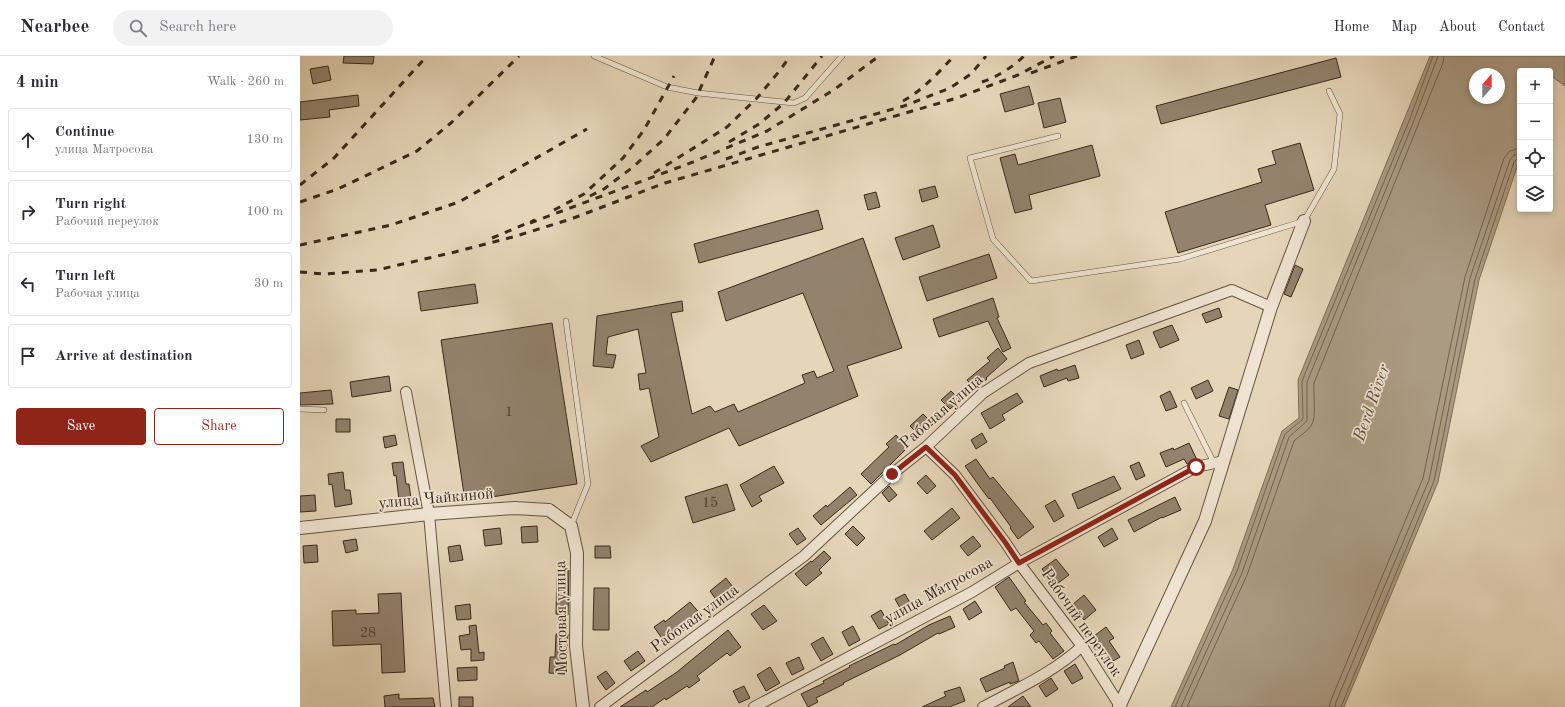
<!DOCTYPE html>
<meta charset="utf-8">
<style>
:root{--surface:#fff;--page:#f2f2f3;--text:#2b2b33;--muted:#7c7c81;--line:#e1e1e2;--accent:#8f2418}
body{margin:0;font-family:"Old Standard TT",serif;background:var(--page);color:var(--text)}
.controls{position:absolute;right:12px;top:12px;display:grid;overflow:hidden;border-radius:4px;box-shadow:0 2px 6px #0003}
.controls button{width:36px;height:36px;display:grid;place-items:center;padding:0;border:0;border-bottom:1px solid var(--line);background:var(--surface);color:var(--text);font:20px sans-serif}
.compass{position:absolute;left:1169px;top:12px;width:36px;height:36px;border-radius:50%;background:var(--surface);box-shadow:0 2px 6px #0003;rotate:21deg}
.stop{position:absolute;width:12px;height:12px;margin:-9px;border:3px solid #8f2418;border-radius:50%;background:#fff}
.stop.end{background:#8f2418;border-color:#fff;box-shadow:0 1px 4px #0008}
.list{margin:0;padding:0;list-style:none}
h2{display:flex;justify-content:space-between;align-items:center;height:52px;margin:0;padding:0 16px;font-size:17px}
h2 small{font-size:13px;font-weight:400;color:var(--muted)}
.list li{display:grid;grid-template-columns:26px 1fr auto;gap:12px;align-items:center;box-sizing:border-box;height:64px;margin:0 8px 8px;padding:0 8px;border:1px solid var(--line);border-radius:4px}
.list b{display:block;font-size:15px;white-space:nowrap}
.list p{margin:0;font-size:13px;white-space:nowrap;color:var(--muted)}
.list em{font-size:13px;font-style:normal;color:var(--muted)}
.actions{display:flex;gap:8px;padding:12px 16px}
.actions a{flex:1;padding:9px 0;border:1px solid var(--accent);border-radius:4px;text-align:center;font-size:14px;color:var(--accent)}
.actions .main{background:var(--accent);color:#fff}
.icon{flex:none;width:22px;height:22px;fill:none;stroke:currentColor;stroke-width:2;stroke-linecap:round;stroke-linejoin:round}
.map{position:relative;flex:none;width:1265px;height:651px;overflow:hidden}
header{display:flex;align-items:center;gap:24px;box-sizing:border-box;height:56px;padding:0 20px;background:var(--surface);border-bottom:1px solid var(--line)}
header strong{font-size:19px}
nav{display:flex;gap:22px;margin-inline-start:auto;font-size:14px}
.search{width:280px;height:36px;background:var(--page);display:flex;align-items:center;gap:10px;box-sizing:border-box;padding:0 14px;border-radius:22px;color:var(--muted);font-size:15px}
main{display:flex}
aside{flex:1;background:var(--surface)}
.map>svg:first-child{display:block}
</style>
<header>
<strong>Nearbee</strong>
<div class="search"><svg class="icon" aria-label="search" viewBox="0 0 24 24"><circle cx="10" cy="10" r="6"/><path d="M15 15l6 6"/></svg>Search here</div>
<nav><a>Home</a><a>Map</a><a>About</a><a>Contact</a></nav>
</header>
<main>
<aside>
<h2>4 min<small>Walk · 260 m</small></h2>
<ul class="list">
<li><svg class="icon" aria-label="ahead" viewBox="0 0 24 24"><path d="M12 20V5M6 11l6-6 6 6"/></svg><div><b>Continue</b><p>улица Матросова</p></div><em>130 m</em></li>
<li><svg class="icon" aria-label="right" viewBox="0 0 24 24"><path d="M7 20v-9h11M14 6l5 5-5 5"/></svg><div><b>Turn right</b><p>Рабочий переулок</p></div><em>100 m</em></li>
<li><svg class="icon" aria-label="left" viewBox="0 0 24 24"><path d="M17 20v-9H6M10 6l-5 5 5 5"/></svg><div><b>Turn left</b><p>Рабочая улица</p></div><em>30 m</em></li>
<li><svg class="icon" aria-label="arrive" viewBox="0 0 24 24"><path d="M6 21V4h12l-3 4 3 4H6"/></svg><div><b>Arrive at destination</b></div></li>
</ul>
<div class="actions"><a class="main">Save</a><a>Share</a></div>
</aside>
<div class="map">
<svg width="1265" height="651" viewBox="0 0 1265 651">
<rect width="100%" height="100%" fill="#e6d6b9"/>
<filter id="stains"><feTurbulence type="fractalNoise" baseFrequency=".005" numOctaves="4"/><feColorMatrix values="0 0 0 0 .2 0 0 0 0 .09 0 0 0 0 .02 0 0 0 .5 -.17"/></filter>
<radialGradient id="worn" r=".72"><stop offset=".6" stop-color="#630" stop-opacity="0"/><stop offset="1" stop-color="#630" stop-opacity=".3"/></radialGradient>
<!-- water -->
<path fill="#ab9b83" stroke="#7d6d59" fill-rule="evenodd" d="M1130 0H1265V30L1250 19V15H1220V102L1179 224 1138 426 1044 651H871L933 513 982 375 999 362 998 324ZM1175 18H1199V42H1175Z"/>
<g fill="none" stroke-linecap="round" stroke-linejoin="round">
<!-- shore -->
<path stroke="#72624f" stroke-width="1" d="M875 651 937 515 985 378 1003 363 1002 325 1109 65 1133 0
M881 651 942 517 989 381 1007 365V326L1113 67 1138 0
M887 651 947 519 994 385C999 380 1007 376 1011 370 1017 362 1013 338 1014 327L1143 7 1144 0
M1029 651 1031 644 1123 422 1165 221 1204 102 1210 95 1220 92
M1035 651 1036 646 1129 424 1170 222 1210 104 1214 99 1220 98
M1041 651 1134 425 1175 223 1214 106 1217 103H1220"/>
</g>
<!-- building -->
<path fill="#93826d" stroke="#39281b" d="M44 0H74L73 8 43 7Z
M1036 2 1041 21 861 68 856 50Z
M28 10 31 24 13 28 10 13Z
M729 30 734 48 705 56 700 38Z
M58 39 59 50 29 54 30 61 0 64V46Z
M760 42 766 66 744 72 738 47Z
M1000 87 1014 134 965 149 971 169 878 197 865 156 962 126 958 113 976 108 972 95Z
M792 89 800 120 729 139 732 153 715 157 700 102 715 98 718 109Z
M635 130 638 141 622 146 619 134Z
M576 136 580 151 568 154 564 139Z
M518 154 523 173 399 207 394 188Z
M633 169 640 191 603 204 595 182Z
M563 182 602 292 547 310 558 340 439 390 429 372 351 406 341 390 359 381 349 332 340 334 338 318 346 317 338 273 308 281 306 298 316 299 313 312 293 310 297 260 382 245 383 255 371 257 392 358 410 350 415 356 434 348 438 356 505 327 502 319 514 315 517 322 534 315 503 237 426 265 418 236Z
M689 198 697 222 627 245 619 221Z
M995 209 1003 213 991 241 984 238Z
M175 228 178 247 121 255 118 236Z
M693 242 699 261 697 262 711 292 703 296 688 265 639 281 633 263Z
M919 252 922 261 906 267 902 258Z
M252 267 277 428 165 445 141 284Z
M872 269 879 284 860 292 853 276Z
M839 284 844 298 831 303 826 289Z
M698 292 707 303 686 322 687 323 675 333 667 324 690 305 687 302Z
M775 309 779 322 768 325 767 322 744 331 740 320 757 313 758 315Z
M89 320 91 335 52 341 50 326Z
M908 324 913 335 896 343 891 332Z
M929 331 938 334 929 363 919 360Z
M31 334 33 348 0 349V337Z
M651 335 660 344 650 353 641 344Z
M870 335 877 351 866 355 860 340Z
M717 337 723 346 702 359 705 364 690 373 681 357Z
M623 358 633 368 620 380 610 370Z
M36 363H50V376H36Z
M682 377 687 386 676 393 671 384Z
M95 379 97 389 85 392 83 381Z
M596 379 607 392 571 428 561 418 589 391 586 388Z
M889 387 897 404 887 408 884 403 866 411 860 397 873 392 874 394Z
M676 403 690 423 693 421 734 471 718 483 710 472 711 471 690 442 689 443 680 431 665 410Z
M103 406 106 428H109L111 443 99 444 96 419 94 420 92 407Z
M839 406 845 420 836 424 830 410Z
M474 410 484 427 459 440 462 445 452 451 440 429Z
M43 416 45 434H50L52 448 35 451 32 428 29 429 28 418Z
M626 419 636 430 627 438 617 427Z
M814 420 821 433 778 453 772 438Z
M427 428 435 454 393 467 385 441Z
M589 430 597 439 589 446 582 437Z
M550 431 557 439 521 469 513 460 526 449 527 451Z
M15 439 16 455 0 456V440Z
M875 441 881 454 862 462V461L834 476 828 464Z
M755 444 764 460 754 466 745 450Z
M652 452 660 462 632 484 624 475Z
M237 470 238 486 222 487 221 471Z
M553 470 565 482 557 490 545 478Z
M200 472 202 488 185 490 183 474Z
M498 472 506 483 497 489 489 478Z
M812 472 818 483 804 491 798 481Z
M673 480 681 490 668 500 660 490Z
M56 483 58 494 46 497 43 485Z
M17 489 18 506 4 507 3 490Z
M160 489 163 504 150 506 148 491Z
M295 490H310L311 502H295Z
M524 495 531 502 519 514 522 517 506 530 495 518 511 505 512 506Z
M756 503 769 519 754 530 742 513Z
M257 514H269L268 559 256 558Z
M709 521 726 545 724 546 743 569 746 567 752 575 750 577 764 595 753 603 739 585 736 587 730 579 734 575 716 552 711 555 695 531Z
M426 522 436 535 419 548 410 535Z
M636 528 641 539 630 545 624 535Z
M294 532H309V574H293Z
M101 537 105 616 82 617 81 588 33 590 32 555 56 554V558L79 557 78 538Z
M605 538 614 554 604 559 595 543Z
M784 539 796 554 784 564 772 549Z
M675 545 682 556 669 564 663 553Z
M390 546 402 560 366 588 354 571 364 564 365 566Z
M170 548 171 563 157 564 155 550Z
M464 549 477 565 463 574 451 558Z
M581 554 589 568 579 573 571 560Z
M650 560 655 571 639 578 638 577 600 599 543 627 544 628 516 642 518 646 508 651 501 638 524 627 523 625 550 611 549 610 594 588 595 589 629 569Z
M176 569 179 597 184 596V604L171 605V593L161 594 159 580 170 578 169 570Z
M553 570 560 584 549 590 542 576Z
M806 571 814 582 809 585 820 601 813 605 794 580Z
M428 574 441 591 430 600 427 597 397 620 400 624 389 632 387 630 366 644 365 642 352 651H320L346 634 347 636 377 616Z
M256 578H268L265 618 249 617 250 601H255Z
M523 581 533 598 521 605 511 588Z
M338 595 345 605 331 615 324 605Z
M499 601 504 613 492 619 486 607Z
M713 606 719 625 710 628V626L686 636 680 623 705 612 704 610Z
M775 608 783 622 772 628 764 615Z
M177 611V624L158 625 157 612Z
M470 611 480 627 466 635 457 619Z
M306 615 315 627 306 634 297 621Z
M751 622 758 633 746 641 739 630Z
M444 630 450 642 439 647 433 635Z
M660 631 665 645 649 651H622L646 640 644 636Z
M99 638V643L133 642 135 651H85L84 640Z
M723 640 731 651H708Z
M159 641H173V651H159Z"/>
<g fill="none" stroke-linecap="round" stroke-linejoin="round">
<defs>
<path id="service" d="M294 0 367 31 398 37 494 47 505 42 542 0
M758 80 670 102 693 183 731 225 880 203 1004 165 1034 113 1040 58 1029 35
M266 265 288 428 271 470
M884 347 914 407
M0 353 24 354"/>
<path id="minor" d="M106 336 129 458 146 651
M626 391 655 419 705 486 719 507 782 590 820 650
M300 651 504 500 592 418 626 391 683 337 729 307 932 234 971 251
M454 651 672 536 719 507 896 411 924 405
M683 651C715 634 756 615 782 590"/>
<path id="tertiary" d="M0 472 129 458 215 452 249 454 271 470 277 497 276 590 283 651
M819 651 905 465 971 251 1004 165"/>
</defs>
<!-- service casing -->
<use href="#service" stroke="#645442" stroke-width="6"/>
<!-- minor casing -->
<use href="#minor" stroke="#645442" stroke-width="12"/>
<!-- tertiary casing -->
<use href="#tertiary" stroke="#645442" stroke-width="14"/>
<!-- service -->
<use href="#service" stroke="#efe4d2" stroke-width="5"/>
<!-- minor -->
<use href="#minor" stroke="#efe4d2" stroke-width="10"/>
<!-- tertiary -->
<use href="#tertiary" stroke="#efe4d2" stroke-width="12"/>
<!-- rail -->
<path stroke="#39281b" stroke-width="3" stroke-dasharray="7 7" stroke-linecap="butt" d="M731 17 777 0
M682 26C697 21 713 11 724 0
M603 45C622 35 639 16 654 0
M429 86 459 68 484 47 522 0
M426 103 458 91 604 50 650 32 671 18 686 0
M354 117 427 71 457 42 481 13 490 0
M0 129 34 102 127 0
M290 140 304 133 333 111 364 83 396 42 415 0
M0 146 38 133 117 95 151 67 219 0
M254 154 284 138 323 102 344 74 374 20
M230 167 393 106 467 75 535 33 579 0
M192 182 235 164
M0 189 91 169 159 146 287 73
M0 216 24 218 77 214 155 196 213 181 271 163 365 127 657 42 718 19 754 0"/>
</g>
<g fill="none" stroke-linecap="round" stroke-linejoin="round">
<!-- route -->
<path stroke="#8f2418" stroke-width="5" d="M592 418 626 391 655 419 705 486 719 507 896 411"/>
</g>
<g text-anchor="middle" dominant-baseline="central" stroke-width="3.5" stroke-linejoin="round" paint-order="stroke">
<!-- number labels -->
<g font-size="14" fill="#503e30">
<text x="209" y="356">1</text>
<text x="410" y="447">15</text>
<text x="68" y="577">28</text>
</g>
<!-- street labels -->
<g font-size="16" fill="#39281b" stroke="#efe4d2">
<text transform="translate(642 356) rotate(-41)">Рабочая улица</text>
<text transform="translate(136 443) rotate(-5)">улица Чайкиной</text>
<text transform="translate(639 535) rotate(-29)">улица Матросова</text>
<text transform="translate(262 561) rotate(-91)">Мостовая улица</text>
<text transform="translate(395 563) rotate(-36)">Рабочая улица</text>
<text transform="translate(781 567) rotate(55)">Рабочий переулок</text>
</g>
<!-- water labels -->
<g font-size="17" font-style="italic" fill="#5b4a3a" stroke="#efe4d2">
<text transform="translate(1072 347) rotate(-71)">Berd River</text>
</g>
</g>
<rect width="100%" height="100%" filter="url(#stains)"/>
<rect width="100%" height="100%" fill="url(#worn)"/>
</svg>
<div class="controls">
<button>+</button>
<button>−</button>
<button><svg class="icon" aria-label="locate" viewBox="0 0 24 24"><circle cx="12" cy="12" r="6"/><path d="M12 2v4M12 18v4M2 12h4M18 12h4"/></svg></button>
<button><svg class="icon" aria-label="layers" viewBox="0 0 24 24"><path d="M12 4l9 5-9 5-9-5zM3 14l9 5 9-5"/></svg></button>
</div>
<svg class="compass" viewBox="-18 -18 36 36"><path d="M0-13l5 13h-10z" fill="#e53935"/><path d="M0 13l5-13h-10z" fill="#7c7c81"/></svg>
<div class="stop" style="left:896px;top:411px"></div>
<div class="stop end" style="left:592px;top:418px"></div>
</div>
</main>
